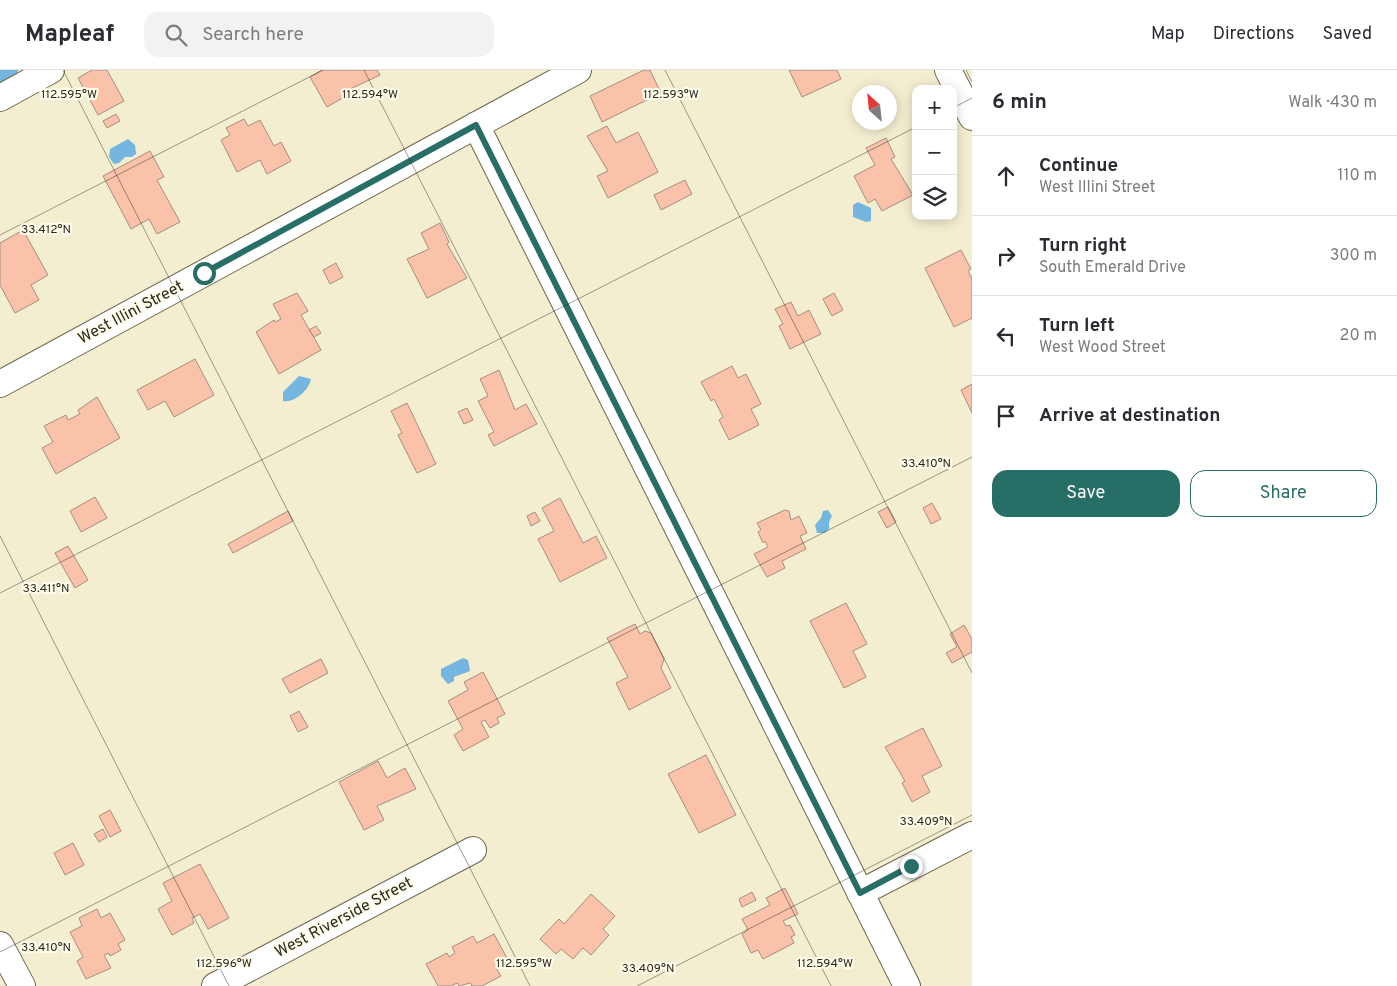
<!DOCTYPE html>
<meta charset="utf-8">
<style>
:root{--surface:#fff;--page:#f2f2f3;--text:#2b2b33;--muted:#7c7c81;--line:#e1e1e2;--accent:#266e66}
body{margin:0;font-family:Overpass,sans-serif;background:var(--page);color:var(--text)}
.controls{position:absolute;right:15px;top:15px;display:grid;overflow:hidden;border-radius:10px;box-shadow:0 2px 12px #0003}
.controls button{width:45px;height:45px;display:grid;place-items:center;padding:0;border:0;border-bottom:1px solid var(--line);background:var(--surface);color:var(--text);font:25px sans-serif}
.compass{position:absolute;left:852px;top:15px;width:45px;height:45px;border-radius:50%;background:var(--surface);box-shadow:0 2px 12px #0003;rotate:333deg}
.stop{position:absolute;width:15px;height:15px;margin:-11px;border:4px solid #266e66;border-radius:50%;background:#fff}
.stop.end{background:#266e66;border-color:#fff;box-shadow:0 1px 5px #0008}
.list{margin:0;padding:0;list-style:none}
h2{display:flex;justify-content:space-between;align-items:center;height:65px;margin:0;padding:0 20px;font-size:21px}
h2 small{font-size:16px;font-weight:400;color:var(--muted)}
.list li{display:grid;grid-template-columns:32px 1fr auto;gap:15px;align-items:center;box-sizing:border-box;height:80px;padding:0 20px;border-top:1px solid var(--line)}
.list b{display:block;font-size:19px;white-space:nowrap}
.list p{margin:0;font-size:16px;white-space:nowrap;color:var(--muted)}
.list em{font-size:16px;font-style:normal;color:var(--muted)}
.actions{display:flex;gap:10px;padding:15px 20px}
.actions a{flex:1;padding:11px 0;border:1px solid var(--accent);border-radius:15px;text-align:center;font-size:18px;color:var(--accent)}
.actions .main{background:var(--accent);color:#fff}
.icon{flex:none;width:28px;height:28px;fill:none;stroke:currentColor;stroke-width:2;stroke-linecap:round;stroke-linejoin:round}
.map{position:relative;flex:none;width:972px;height:916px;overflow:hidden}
header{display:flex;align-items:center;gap:30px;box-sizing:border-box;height:70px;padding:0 25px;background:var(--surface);border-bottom:1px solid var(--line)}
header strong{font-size:24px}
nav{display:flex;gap:28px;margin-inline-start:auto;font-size:18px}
.search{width:350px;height:45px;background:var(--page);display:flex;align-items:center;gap:12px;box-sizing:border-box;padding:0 18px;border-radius:15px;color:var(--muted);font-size:19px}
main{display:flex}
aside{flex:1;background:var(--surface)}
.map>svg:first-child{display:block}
</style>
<header>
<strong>Mapleaf</strong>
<div class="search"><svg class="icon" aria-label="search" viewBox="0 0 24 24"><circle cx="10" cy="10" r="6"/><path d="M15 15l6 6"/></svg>Search here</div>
<nav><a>Map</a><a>Directions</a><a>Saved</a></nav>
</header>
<main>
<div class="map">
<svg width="972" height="916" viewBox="0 0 972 916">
<rect width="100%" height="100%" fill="#f4eed1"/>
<!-- water -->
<path fill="#74b6df" d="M128 69 135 75 136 84 132 87H125L119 93 114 94 109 87 110 79Z
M858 132 871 138V151L866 152 853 147V135Z
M299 306 311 309C309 320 295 333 283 331V322Z
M828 440 832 446 829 452V459L825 463H817L815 455 821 448 823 441Z
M463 588 468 590 470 601 454 607V611L448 614 441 606V599Z"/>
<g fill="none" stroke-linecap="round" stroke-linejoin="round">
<!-- canal -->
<path stroke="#74b6df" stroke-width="20" d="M0 5 8 0"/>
</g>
<!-- building -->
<path fill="#f9c2a9" stroke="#a88c80" d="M92 0H107L124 31 98 45 78 8Z
M322 0H377L380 5 344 22 346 26 327 37 310 7Z
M644 0H650L661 23 602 52 590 26Z
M789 0H837L841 9 802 27Z
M116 44 120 51 107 58 103 51Z
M244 49 248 56 260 50 274 76 281 72 291 91 267 104 260 90 237 102 221 70 230 65 226 58Z
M607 56 616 73 638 62 658 102 608 128 597 106 608 101 587 66Z
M886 68 895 87 891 89 913 125 882 141 875 129 868 133 854 106 875 95 866 78Z
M150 81 164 107 157 110 180 152 157 164 149 149 131 159 103 106Z
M685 110 692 124 661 140 654 125Z
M440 153 449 172 447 174 467 208 427 228 407 189 429 179 421 163Z
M23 160 48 205 31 215 39 230 15 243 0 215V173Z
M961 180 971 199 968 201 972 209V248L954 257 925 198Z
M336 193 343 207 330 214 323 200Z
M297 223 308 241 301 245 321 280 279 304 256 262 274 250 275 252 281 249 273 234Z
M834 223 843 240 832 246 823 229Z
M791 232 798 246 809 240 821 264 790 279 779 256 783 254 775 239Z
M316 256 321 263 314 267 309 260Z
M195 289 214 325 174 347 165 331 148 340 137 320Z
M732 296 738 308 746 304 761 334 751 339 759 355 729 370 719 350 723 347 714 329 711 331 701 312Z
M499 300 515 340 526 334 537 354 494 376 488 365 494 362 478 331 488 326 480 309Z
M972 314V343L961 320Z
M97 327 120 368 56 404 42 378 53 372 44 356 66 345 68 350 80 344 78 340Z
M407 333 436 394 417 403 398 365 402 363 391 341Z
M467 338 473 350 464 354 458 342Z
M95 427 107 448 81 462 70 441Z
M560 428 583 473 596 466 607 488 560 512 538 469 554 461 542 438Z
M932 433 941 449 931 454 923 438Z
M888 437 896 452 887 458 878 442Z
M785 440 789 441 791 450 799 446 807 463 800 466 806 479 782 491 785 498 767 507 754 484 768 477 765 471 763 473 758 462 761 460 757 453Z
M288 441 293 451 233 483 228 474Z
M535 442 540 451 531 456 527 446Z
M68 476 88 510 75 518 55 483Z
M846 533 867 574 853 581 866 607 844 618 810 551Z
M635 554 640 564 645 561 651 563 664 589 661 598 671 618 629 640 616 613 628 607 607 568Z
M964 555 972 569V582L952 593 946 583 957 577 950 564Z
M321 589 328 603 290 623 282 609Z
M483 602 505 644 497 648 499 653 490 658 485 650 481 652 489 667 463 681 454 665 463 659 448 631 468 620 464 612Z
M299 641 308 657 298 662 290 646Z
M923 658 942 696 922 706 930 722 912 732 902 713 905 711 885 677Z
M706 685 736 745 699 763 668 704Z
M378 691 387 708 405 698 416 719 377 736 384 750 364 760 339 712Z
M110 740 121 761 110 767 99 746Z
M103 759 107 767 99 772 94 764Z
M73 773 84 795 65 805 54 783Z
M200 794 229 848 208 859 200 844 192 848 194 853 172 865 158 839 172 831 163 813Z
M785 818 798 844 783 851 786 856 790 855 795 865 791 867 794 873 763 889 758 880 751 883 742 864 748 860 742 849 770 835 766 828Z
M752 822 756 830 742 837 739 829Z
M591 824 615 846 603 859 609 865 591 885 583 878 573 889 561 879 556 884 540 869 559 849 564 854Z
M97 839 101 848 110 843 125 870 118 874 121 880 110 886 109 883 104 885 111 898 86 909 77 891 83 887 70 862 82 856 79 848Z
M494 864 509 892 496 898 501 906 482 916H472L470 913 459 916 457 913 451 916H438L426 894 447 883 449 887 455 883 452 877 473 866 477 873Z"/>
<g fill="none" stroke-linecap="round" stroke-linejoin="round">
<defs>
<path id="minor" d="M948 0 972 47
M0 28 51 0
M476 55 907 916
M0 314 578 0
M860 823 972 765
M0 875 22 916
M215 916 473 780"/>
</defs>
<!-- minor casing -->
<use href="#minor" stroke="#6c664d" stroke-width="28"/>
<!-- minor -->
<use href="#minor" stroke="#fff" stroke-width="26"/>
</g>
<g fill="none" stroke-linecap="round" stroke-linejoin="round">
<!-- route -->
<path stroke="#266e66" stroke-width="6" d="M204 203 476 55 860 823 911 796"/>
</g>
<!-- ticks -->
<path fill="none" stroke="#2c291f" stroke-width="1" stroke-opacity="0.45" d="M63 0 530 916M364 0 831 916M665 0 972 603M966 0 972 12M953 38 972 28M0 165 323 0M0 466 229 916M0 523 916 57M0 882 972 387M637 916 972 745"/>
<g text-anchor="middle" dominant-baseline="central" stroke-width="4.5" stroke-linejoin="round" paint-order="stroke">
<!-- street labels -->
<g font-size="16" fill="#2c291f" stroke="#fefbea">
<text transform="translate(131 243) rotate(-28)">West Illini Street</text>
<text transform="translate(344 848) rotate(-28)">West Riverside Street</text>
</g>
</g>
<g font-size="12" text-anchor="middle" fill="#2c291f" stroke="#fefbea" stroke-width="4.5" stroke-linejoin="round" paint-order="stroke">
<text x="69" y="28">112.595°W</text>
<text x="370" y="28">112.594°W</text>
<text x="671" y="28">112.593°W</text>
<text x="46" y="163">33.412°N</text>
<text x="926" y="397">33.410°N</text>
<text x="46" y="522">33.411°N</text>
<text x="926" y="755">33.409°N</text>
<text x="46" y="881">33.410°N</text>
<text x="224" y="897">112.596°W</text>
<text x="524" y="897">112.595°W</text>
<text x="825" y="897">112.594°W</text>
<text x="648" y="902">33.409°N</text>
</g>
</svg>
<div class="controls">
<button>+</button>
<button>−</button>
<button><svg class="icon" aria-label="layers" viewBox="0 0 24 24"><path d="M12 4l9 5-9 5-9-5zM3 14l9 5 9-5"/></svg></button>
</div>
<svg class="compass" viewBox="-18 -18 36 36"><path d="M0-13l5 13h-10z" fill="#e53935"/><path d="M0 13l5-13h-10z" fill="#7c7c81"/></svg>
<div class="stop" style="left:204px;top:203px"></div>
<div class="stop end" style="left:911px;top:796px"></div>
</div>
<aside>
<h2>6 min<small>Walk · 430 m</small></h2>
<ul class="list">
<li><svg class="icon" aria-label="ahead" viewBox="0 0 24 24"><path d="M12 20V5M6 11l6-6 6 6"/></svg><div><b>Continue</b><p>West Illini Street</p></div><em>110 m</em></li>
<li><svg class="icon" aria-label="right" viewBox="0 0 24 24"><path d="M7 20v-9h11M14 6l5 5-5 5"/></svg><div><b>Turn right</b><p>South Emerald Drive</p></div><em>300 m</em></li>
<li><svg class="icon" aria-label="left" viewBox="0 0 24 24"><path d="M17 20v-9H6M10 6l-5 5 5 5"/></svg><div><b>Turn left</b><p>West Wood Street</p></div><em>20 m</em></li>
<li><svg class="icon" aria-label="arrive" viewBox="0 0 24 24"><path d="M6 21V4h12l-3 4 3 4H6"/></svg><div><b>Arrive at destination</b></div></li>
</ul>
<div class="actions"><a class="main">Save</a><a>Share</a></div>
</aside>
</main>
